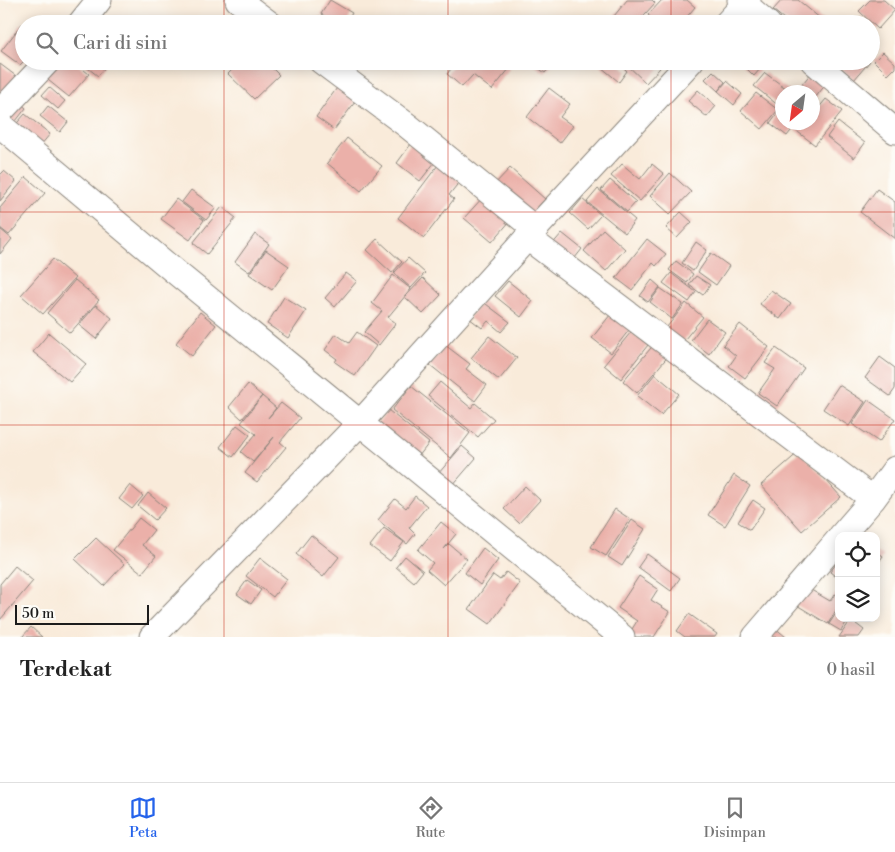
<!DOCTYPE html>
<html lang="id">
<style>
:root{--surface:#fff;--page:#f2f2f2;--text:#222;--muted:#767676;--line:#e0e0e0;--accent:#2563eb}
body{margin:0;font-family:"Libre Bodoni",serif;background:var(--page);color:var(--text)}
.controls{position:absolute;right:15px;bottom:15px;display:grid;overflow:hidden;border-radius:10px;box-shadow:0 2px 12px #0003}
.controls button{width:45px;height:45px;display:grid;place-items:center;padding:0;border:0;border-bottom:1px solid var(--line);background:var(--surface);color:var(--text);font:25px sans-serif}
.compass{position:absolute;left:775px;top:85px;width:45px;height:45px;border-radius:50%;background:var(--surface);box-shadow:0 2px 12px #0003;rotate:209deg}
.scale{position:absolute;left:15px;bottom:12px;width:134px;box-sizing:border-box;padding-left:5px;border:2px solid #1c1c1c;border-top:0;font-size:14px;line-height:18px;white-space:nowrap;color:#1c1c1c;-webkit-text-stroke:4px #fdfcf7;paint-order:stroke}
.list{margin:0;padding:0;list-style:none}
h2{display:flex;justify-content:space-between;align-items:center;height:65px;margin:0;padding:0 20px;font-size:21px}
h2 small{font-size:16px;font-weight:400;color:var(--muted)}
.icon{flex:none;width:28px;height:28px;fill:none;stroke:currentColor;stroke-width:2;stroke-linecap:round;stroke-linejoin:round}
.map{position:relative;flex:none;width:895px;height:637px;overflow:hidden}
.search{position:absolute;background:var(--surface);box-shadow:0 2px 12px #0003;left:15px;right:15px;top:15px;height:55px;display:flex;align-items:center;gap:12px;box-sizing:border-box;padding:0 18px;border-radius:28px;color:var(--muted);font-size:19px}
.sheet{height:145px;background:var(--surface)}
nav{display:flex;justify-content:space-around;align-items:center;box-sizing:border-box;height:70px;border-top:1px solid var(--line);background:var(--surface);font-size:14px;color:var(--muted)}
nav a{display:grid;justify-items:center;gap:2px}
nav .on{color:var(--accent)}
.map>svg:first-child{display:block}
</style>
<div class="map">
<svg width="895" height="637" viewBox="0 0 895 637">
<rect width="100%" height="100%" fill="#fdfcf7"/>
<filter id="ink" filterUnits="userSpaceOnUse"><feTurbulence type="fractalNoise" baseFrequency=".02" numOctaves="2"/><feDisplacementMap in="SourceGraphic" scale="10" xChannelSelector="R" yChannelSelector="G"/><feConvolveMatrix kernelMatrix="1 2 1 2 8 2 1 2 1" color-interpolation-filters="sRGB"/></filter>
<filter id="wash" filterUnits="userSpaceOnUse"><feTurbulence type="fractalNoise" baseFrequency=".0096" numOctaves="4" result="noise"/><feDisplacementMap in="SourceGraphic" scale="20" xChannelSelector="R" yChannelSelector="G"/><feGaussianBlur stdDeviation="1.12" result="paint"/><feColorMatrix in="noise" values="0 0 0 0 0 0 0 0 0 0 0 0 0 0 0 0 0 1.4 0 .05"/><feComposite in="paint" operator="in"/></filter>
<g filter="url(#wash)">
<rect width="100%" height="100%" fill="#f9ebda"/>
<g id="blocks">
<!-- building -->
<path fill="#ebb0a9" d="M330 0 352 13 346 24H338L321 14Z
M627 0H652L655 3 636 24H623L614 16Z
M662 0H687L695 7 681 24H658L648 15Z
M782 0H798L827 24H790L773 10Z
M870 0H884L895 10 878 29 859 11Z
M319 16 331 24H314Z
M646 17 653 24H640Z
M22 24 24 26V61L20 65 1 51Z
M883 52 895 63V68L888 75 874 61Z
M55 61H73L89 74 69 97 43 76Z
M79 61H110L98 76Z
M241 61H265L279 75 254 99 228 74Z
M457 61H501L510 68 492 90 473 75 462 87 447 74Z
M535 61H555L545 73 533 64Z
M594 61H616L627 71 619 82Z
M623 61H652L660 68 646 83Z
M746 61H767L754 76 743 65Z
M845 61H870L854 80 840 67Z
M0 64 16 76 0 98Z
M713 71 725 82 718 91 705 79Z
M765 73 791 92H782V101L779 106 754 86Z
M811 73 826 84 812 102V92H796Z
M342 81 361 94 334 130 316 117Z
M727 81 742 94 734 105 718 91Z
M49 87 65 101 58 109 42 95Z
M549 88 570 104 560 117 573 126 560 143 527 117Z
M698 90 716 106 707 117 688 101Z
M756 93 778 110 762 129 741 111Z
M15 99 26 108 9 130Z
M826 99 842 111 815 145 794 129 800 122H812V116Z
M48 106 68 122 60 132 40 116Z
M782 107V122H798L787 136 770 123Z
M25 114 50 134 36 151 11 130Z
M838 122 865 143 854 158 827 137Z
M347 138 382 166 361 191 327 163Z
M411 144 435 162 420 181 397 163Z
M622 164 640 179 652 164 664 174 640 201 611 176Z
M438 165 460 181 449 195 454 199 424 238 398 218Z
M510 168 545 199 528 218 493 186Z
M4 171 16 181 0 201V175Z
M670 173 691 192 670 214 650 196Z
M26 177 45 193 9 235 0 228V208Z
M610 180 636 202 627 212 601 190Z
M598 189 635 220 625 233 587 202Z
M877 189 895 202V239L860 212Z
M191 190 216 208 206 220 182 202Z
M484 196 511 220 492 242 464 218Z
M176 199 204 220 190 240 161 219Z
M582 199 601 215 588 229 570 213Z
M222 207 236 218 207 254 193 243Z
M681 212 692 222 677 238 666 228Z
M0 229 12 239 0 254Z
M603 229 625 249 606 271 584 251Z
M562 233 582 249 571 263 550 247Z
M255 234 269 244 249 272 235 262Z
M377 239 402 262 392 273 367 250Z
M647 239 666 254 656 266 653 263 632 290 616 278Z
M696 242 707 250 693 271 682 263Z
M266 250 289 266 272 290 249 274Z
M711 253 729 266 716 285 698 272Z
M408 258 425 273 411 288 394 273Z
M53 259 75 278 43 314 21 295Z
M676 261 693 274 687 283 669 270Z
M346 273 357 281 335 307 325 298Z
M671 273 696 292 689 302 663 283Z
M393 275 411 289 388 317 396 323 379 345 364 332 382 311 372 303Z
M696 276 710 285 703 295 689 285Z
M423 278 441 295 423 314 405 297Z
M75 280 99 300 70 333 47 313Z
M652 280 660 287 648 302 640 296Z
M508 281 533 301 521 317 495 296Z
M660 288 683 304 672 319 650 302Z
M771 290 791 304 780 319 760 304Z
M284 297 306 311 288 338 267 324Z
M482 301 510 322 501 332 488 321 482 328 469 318Z
M686 303 703 317 680 345 663 332Z
M96 305 112 318 96 339 79 325Z
M614 310 633 325 611 353 592 338Z
M200 312 216 325 192 356 176 343Z
M707 319 725 332 709 354 691 340Z
M740 324 769 347 745 378 729 366 736 356 723 345Z
M357 332 376 346 355 376 335 362 337 359 325 350 336 334 349 343Z
M631 332 648 345 621 379 604 365Z
M49 333 86 364 70 382 33 352Z
M489 336 517 358 499 380 471 358Z
M656 342 670 354 637 393 623 381Z
M445 345 470 364 466 369 487 385 475 401 430 365Z
M776 348 804 368 777 406 758 393 775 369 765 363Z
M880 357 895 368V389L890 396 865 378Z
M655 374 679 394 661 415 637 396Z
M440 382 471 408 475 403 494 419 478 437 428 396Z
M248 384 262 396 242 419 229 407Z
M839 385 865 402 849 426 823 409Z
M411 386 470 433 451 458 392 410Z
M262 396 276 408 268 418 281 403 300 418 280 442 286 447 257 482 245 473 274 437 253 462 241 452 256 434 241 423Z
M868 400 895 419 879 442 852 424Z
M388 410 429 443 415 461 373 429Z
M237 425 250 435 233 457 220 447Z
M462 446 476 458 452 486 438 474Z
M800 451 841 497 802 531 761 485Z
M734 475 750 486 725 526 708 515Z
M130 485 143 496 132 509 119 499Z
M525 486 540 500 519 523 504 509Z
M148 493 166 508 155 520 138 506Z
M415 496 427 506 409 528 415 534 407 544 378 520 395 499 406 508Z
M753 500 765 508 750 530 738 522Z
M615 509 630 519 606 556 591 547Z
M139 518 154 530 142 545 156 556 142 573 113 550Z
M632 520 645 529 622 566 608 557Z
M441 522 456 534 444 549 449 544 467 559 444 585 427 570 433 563 418 550Z
M384 528 404 542 390 561 370 546Z
M311 535 339 557 323 577 296 554Z
M96 538 124 564 104 586 75 559Z
M483 548 498 560 480 585 465 573Z
M876 551 883 556 876 566Z
M647 554 680 578 671 591 638 567Z
M405 556 423 571 414 582 396 567Z
M260 558 287 579 273 597 246 576Z
M839 560V579L830 572Z
M15 566 33 581 0 620V584Z
M506 572 520 583 490 624 469 609 493 575 500 580Z
M639 576 658 589 651 600 670 612 654 637H634L629 634 637 621 618 608Z
M247 580 261 590 251 604 237 594Z
M806 587 830 601 835 594 839 596V605L828 624 795 604Z
M839 609V618H849L841 631 829 624Z
M689 614 717 634 715 637H685L677 631Z
M851 620 864 630 859 637H839Z
M31 627 42 637H22Z
M774 627 786 637H766Z"/>
</g>
</g>
<g filter="url(#ink)">
<use href="#blocks" fill-opacity="0" stroke="#8a847b" stroke-width="1"/>
<g fill="none" stroke-linecap="round" stroke-linejoin="round">
<defs>
<path id="minor" d="M238 0 270 24
M740 0 768 24
M80 24 99 0
M726 24 748 0
M321 61 408 126 535 229
M813 61 895 131
M0 112 48 61
M0 125 173 270 622 637
M528 238 873 499
M841 536 873 499 895 469
M152 637 360 423 535 229 691 61
M755 637 839 539"/>
</defs>
<!-- minor casing -->
<use href="#minor" stroke="#8a847b" stroke-width="27"/>
<!-- minor -->
<use href="#minor" stroke="#fff" stroke-width="25"/>
</g>
</g>
<!-- grid -->
<path fill="none" stroke="#c8321e" stroke-width="1" stroke-opacity="0.55" d="M224 0V24M448 0V24M671 0V24M224 61V637M448 61V637M671 61V637M0 212H895M0 425H895"/>
</svg>
<div class="controls">
<button><svg class="icon" aria-label="locate" viewBox="0 0 24 24"><circle cx="12" cy="12" r="6"/><path d="M12 2v4M12 18v4M2 12h4M18 12h4"/></svg></button>
<button><svg class="icon" aria-label="layers" viewBox="0 0 24 24"><path d="M12 4l9 5-9 5-9-5zM3 14l9 5 9-5"/></svg></button>
</div>
<svg class="compass" viewBox="-18 -18 36 36"><path d="M0-13l5 13h-10z" fill="#e53935"/><path d="M0 13l5-13h-10z" fill="#767676"/></svg>
<div class="scale">50 m</div>
<div class="search"><svg class="icon" aria-label="search" viewBox="0 0 24 24"><circle cx="10" cy="10" r="6"/><path d="M15 15l6 6"/></svg>Cari di sini</div>
</div>
<section class="sheet">
<h2>Terdekat<small>0 hasil</small></h2>
<ul class="list">
</ul>
</section>
<nav>
<a class="on"><svg class="icon" aria-label="map" viewBox="0 0 24 24"><path d="M3 6l6-2 6 2 6-2v14l-6 2-6-2-6 2zM9 4v14M15 6v14"/></svg>Peta</a>
<a><svg class="icon" aria-label="directions" viewBox="0 0 24 24"><path d="M12 3l9 9-9 9-9-9zM9 14v-3h6M13 9l2 2-2 2"/></svg>Rute</a>
<a><svg class="icon" aria-label="saved" viewBox="0 0 24 24"><path d="M7 4h10v16l-5-4-5 4z"/></svg>Disimpan</a>
</nav>
